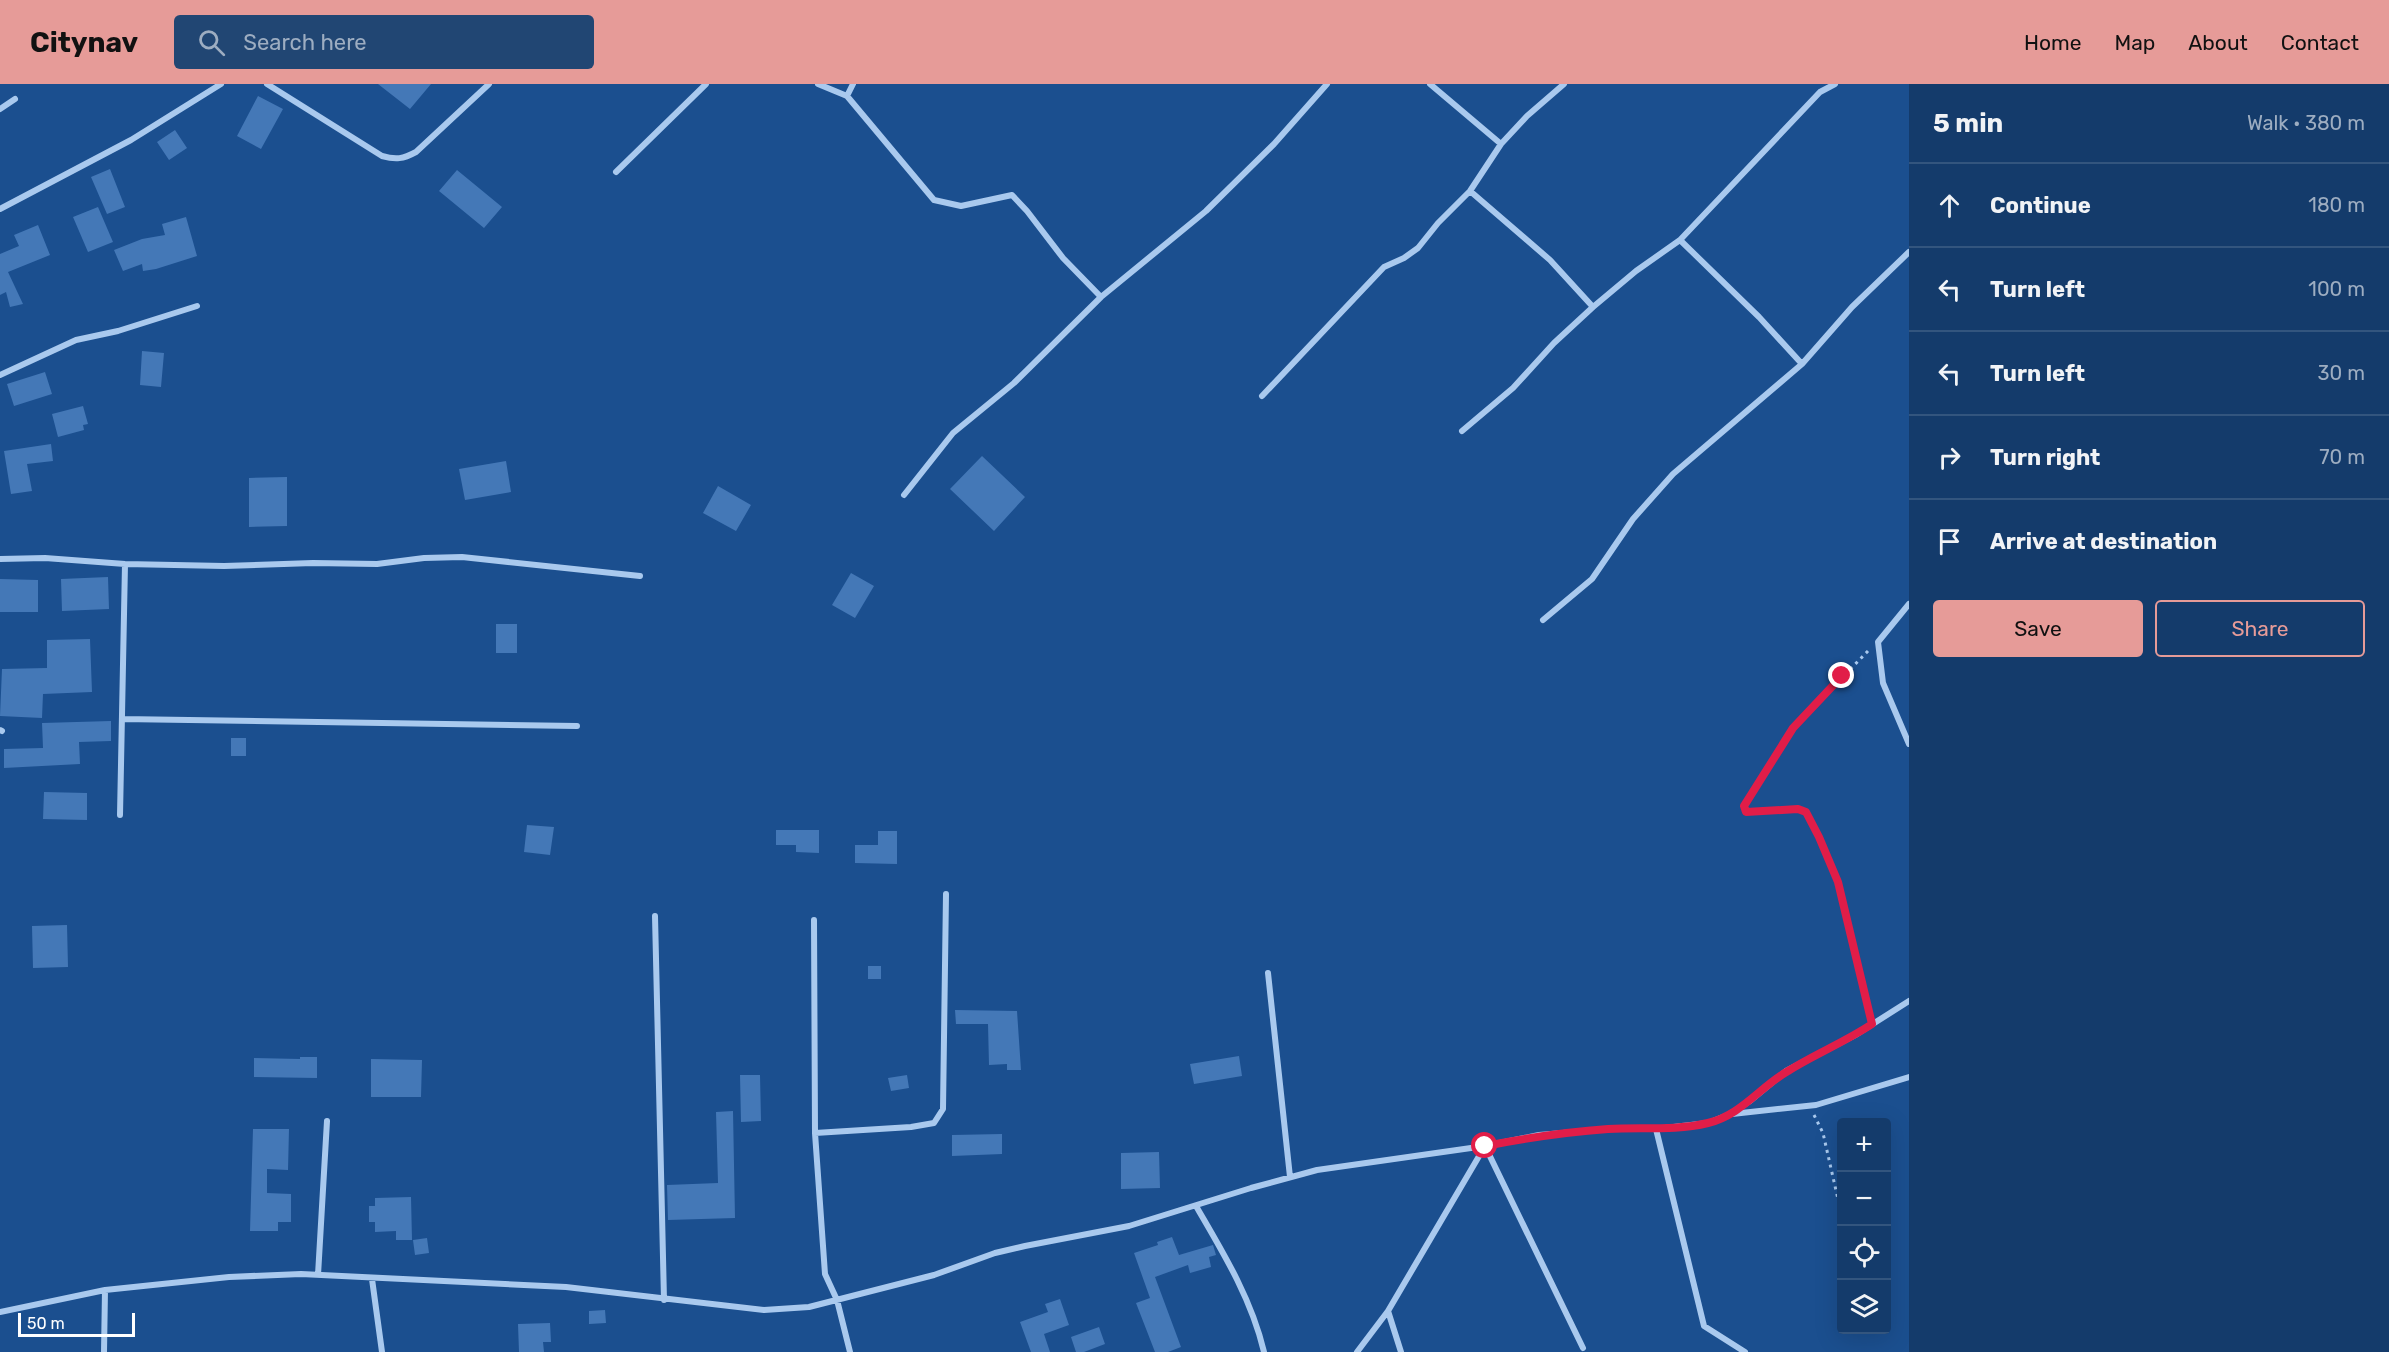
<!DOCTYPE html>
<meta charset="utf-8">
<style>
:root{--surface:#143b6b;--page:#214673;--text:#f1f3f6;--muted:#9dadc1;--line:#33557e;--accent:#e69b98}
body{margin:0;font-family:Rubik,sans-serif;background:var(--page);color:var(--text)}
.controls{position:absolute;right:18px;bottom:18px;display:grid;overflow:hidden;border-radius:6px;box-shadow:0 6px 24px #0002}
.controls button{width:54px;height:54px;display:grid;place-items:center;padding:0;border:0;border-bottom:2px solid var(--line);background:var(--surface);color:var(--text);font:30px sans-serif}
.scale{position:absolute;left:18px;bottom:15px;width:117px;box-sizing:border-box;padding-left:6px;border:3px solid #fff;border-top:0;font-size:16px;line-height:21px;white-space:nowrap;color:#fff;-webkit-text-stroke:4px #1b4f8f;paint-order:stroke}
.stop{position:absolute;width:18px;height:18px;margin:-14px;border:4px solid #e11d48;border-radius:50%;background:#fff}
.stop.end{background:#e11d48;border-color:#fff;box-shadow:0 2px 6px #0008}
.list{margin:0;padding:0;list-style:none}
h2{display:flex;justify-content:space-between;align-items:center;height:78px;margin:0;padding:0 24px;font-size:26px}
h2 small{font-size:20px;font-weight:400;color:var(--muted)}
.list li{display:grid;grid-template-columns:39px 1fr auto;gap:18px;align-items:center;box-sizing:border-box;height:84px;padding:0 24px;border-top:2px solid var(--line)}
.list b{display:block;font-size:22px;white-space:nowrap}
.list em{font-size:20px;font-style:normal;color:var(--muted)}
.actions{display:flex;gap:12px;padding:18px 24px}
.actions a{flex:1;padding:14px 0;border:2px solid var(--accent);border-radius:6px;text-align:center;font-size:21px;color:var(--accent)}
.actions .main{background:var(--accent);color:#111}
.icon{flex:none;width:33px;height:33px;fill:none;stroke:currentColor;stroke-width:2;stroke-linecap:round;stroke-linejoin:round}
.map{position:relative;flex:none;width:1909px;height:1268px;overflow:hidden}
header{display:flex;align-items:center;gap:36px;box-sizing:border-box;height:84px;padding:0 30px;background:var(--accent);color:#111}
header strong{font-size:28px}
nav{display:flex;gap:33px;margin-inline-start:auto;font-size:21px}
.search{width:420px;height:54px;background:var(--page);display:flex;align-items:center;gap:15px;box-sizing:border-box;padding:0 21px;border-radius:6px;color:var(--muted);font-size:22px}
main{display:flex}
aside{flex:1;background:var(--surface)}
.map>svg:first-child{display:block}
</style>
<header>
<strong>Citynav</strong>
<div class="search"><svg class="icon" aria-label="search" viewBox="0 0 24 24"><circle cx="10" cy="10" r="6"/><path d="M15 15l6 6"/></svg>Search here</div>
<nav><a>Home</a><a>Map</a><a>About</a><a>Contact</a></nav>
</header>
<main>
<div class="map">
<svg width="1909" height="1268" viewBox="0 0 1909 1268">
<rect width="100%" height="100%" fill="#1b4f8f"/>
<!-- building -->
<path fill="#4478b7" d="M378 0H431L410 25Z
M258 12 283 25 261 65 237 52Z
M175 46 187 64 169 76 157 58Z
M110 85 125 123 107 130 91 93Z
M457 86 502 123 484 144 439 107Z
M98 123 113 158 88 168 73 133Z
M186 133 197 172 156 185 143 187 142 180 123 187 114 166 142 155 165 151 162 140Z
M38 141 50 171 8 188 23 220 10 223 6 208 0 211V170L19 162 14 151Z
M142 267 164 269 161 303 140 301Z
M45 288 52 310 14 322 7 300Z
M83 322 88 340 83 341 84 346 58 353 52 330Z
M51 360 53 377 27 380 32 407 11 410 4 367Z
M982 372 1025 413 994 447 950 405Z
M506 377 511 408 465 416 459 385Z
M287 393V442L249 443V394Z
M718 402 751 421 736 447 703 429Z
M851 489 874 502 855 534 832 521Z
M108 493 109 525 62 527 61 495Z
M0 495 38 496V528H0Z
M496 540H517V569H496Z
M90 555 92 608 43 610 42 634 0 632 2 585 47 584V556Z
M111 637V657L79 658 80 680 4 684V665L43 664 42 639Z
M231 654H246V672H231Z
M44 708 87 709V736L43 735Z
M527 741 554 743 550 771 524 768Z
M776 746H819V769L796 768V761H776Z
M878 747H897V780L855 779V761H878Z
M67 841 68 883 33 884 32 842Z
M868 882H881V895H868Z
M955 926 1017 927 1021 986H1007V980L989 981 988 940H956Z
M1239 972 1242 992 1194 1000 1190 980Z
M300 973H317V994L254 993V974L300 975Z
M371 975 422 976 421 1013H371Z
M740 991H760L761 1037 741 1038Z
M907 991 909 1004 891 1007 888 994Z
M733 1027 735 1134 668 1136 667 1101 718 1099 716 1028Z
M253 1045H289L288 1086 267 1085V1109L291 1110V1138H278V1147H250Z
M1002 1050V1070L952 1072V1051Z
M1159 1068 1160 1104 1121 1105V1069Z
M411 1113 412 1156H396V1147L375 1148V1138H369V1122H375V1114Z
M1172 1153 1179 1171 1213 1161 1216 1171 1209 1173 1211 1183 1190 1189 1188 1181 1155 1193 1181 1263 1168 1268H1155L1136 1219 1150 1214 1134 1169 1158 1161 1157 1158Z
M427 1154 429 1169 415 1171 413 1156Z
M1060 1215 1069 1241 1044 1250 1050 1268H1031L1020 1238 1048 1228 1045 1220Z
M605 1226 606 1239 589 1240V1227Z
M550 1239 551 1258H543L544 1268H519L518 1240Z
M1099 1243 1105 1260 1084 1268H1076L1071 1253Z"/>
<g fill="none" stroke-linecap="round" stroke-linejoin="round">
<!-- path -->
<path stroke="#a9c9ee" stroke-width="3" stroke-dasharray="3 4.5" stroke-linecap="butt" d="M1868 567 1793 644 1744 721 1746 728 1798 725 1806 727 1819 753 1838 798 1870 930
M1814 1031 1823 1049 1842 1133"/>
<!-- minor -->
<path stroke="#a9c9ee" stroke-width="6" d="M267 0 382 72C396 76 403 75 416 68L489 0
M818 0 847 12 853 0
M1430 0 1501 60
M847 12 934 116 961 122 1012 111 1027 127 1063 174 1101 213
M0 25 15 15
M616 88 706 0
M1470 107 1550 176 1593 223
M0 125 131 56 221 0
M1680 156 1820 8 1835 0
M0 291 76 256 118 247 197 222
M1262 312 1384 183 1404 174 1418 164 1438 139 1470 107 1501 60 1527 32 1564 0
M1462 347 1513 304 1554 259 1593 223 1636 187 1680 156 1759 233 1802 280
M904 411 953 349 1014 299 1101 213 1206 127 1274 60 1327 0
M0 475 45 474 125 480 224 482 313 479 377 480 424 474 462 473 640 492
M1909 520 1878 558 1883 599 1909 660
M1543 536 1592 495 1633 435 1673 390 1802 280 1852 223 1909 168
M122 635 577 642
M0 646 2 647
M120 731 125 480
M655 832 664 1216
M814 836 815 1049 825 1190 837 1216 850 1268
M1268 889 1290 1093
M1732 1030 1816 1021 1909 993
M1656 1045 1704 1242 1745 1268
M815 1049 911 1043 934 1039 943 1025 946 810
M1196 1122C1223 1168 1252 1216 1264 1268
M318 1191 327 1037
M372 1195 382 1268
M0 1228 105 1206 229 1193 301 1190 566 1203 764 1226 809 1223 934 1191 995 1169 1025 1162 1129 1142 1251 1104 1317 1086 1485 1062 1539 1051 1610 1045H1656L1708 1039 1728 1031 1750 1017 1786 987 1857 950 1909 917
M104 1268 105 1206
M1357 1268 1388 1227
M1401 1268 1388 1227 1485 1062 1583 1264"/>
</g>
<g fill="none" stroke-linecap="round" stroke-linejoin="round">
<!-- route -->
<path stroke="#e11d48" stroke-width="8" d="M1485 1062C1526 1054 1566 1048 1608 1045 1641 1043 1675 1047 1708 1039 1741 1031 1760 1003 1788 987 1815 970 1845 958 1872 940L1838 798 1819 753 1806 728 1798 725 1746 728 1744 722 1793 644 1842 592"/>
</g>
</svg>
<div class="controls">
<button>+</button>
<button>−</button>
<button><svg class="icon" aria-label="locate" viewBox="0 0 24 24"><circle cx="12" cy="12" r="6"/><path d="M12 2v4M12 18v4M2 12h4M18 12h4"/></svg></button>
<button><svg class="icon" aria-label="layers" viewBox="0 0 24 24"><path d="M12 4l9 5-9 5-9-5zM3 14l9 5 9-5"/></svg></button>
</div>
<div class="scale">50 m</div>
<div class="stop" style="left:1485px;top:1062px"></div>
<div class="stop end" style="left:1842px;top:592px"></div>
</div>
<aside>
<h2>5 min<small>Walk · 380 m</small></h2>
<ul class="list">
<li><svg class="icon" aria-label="ahead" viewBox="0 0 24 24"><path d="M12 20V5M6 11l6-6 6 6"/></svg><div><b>Continue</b></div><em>180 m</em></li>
<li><svg class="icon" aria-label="left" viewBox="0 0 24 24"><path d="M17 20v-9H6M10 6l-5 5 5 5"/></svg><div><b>Turn left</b></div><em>100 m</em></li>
<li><svg class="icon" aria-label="left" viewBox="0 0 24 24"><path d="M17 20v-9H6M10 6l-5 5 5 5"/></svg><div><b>Turn left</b></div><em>30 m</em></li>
<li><svg class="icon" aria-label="right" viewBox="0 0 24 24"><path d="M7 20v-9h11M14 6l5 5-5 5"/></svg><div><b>Turn right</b></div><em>70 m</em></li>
<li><svg class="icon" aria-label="arrive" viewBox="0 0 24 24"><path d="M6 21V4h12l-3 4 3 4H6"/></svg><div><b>Arrive at destination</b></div></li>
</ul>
<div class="actions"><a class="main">Save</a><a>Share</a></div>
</aside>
</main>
